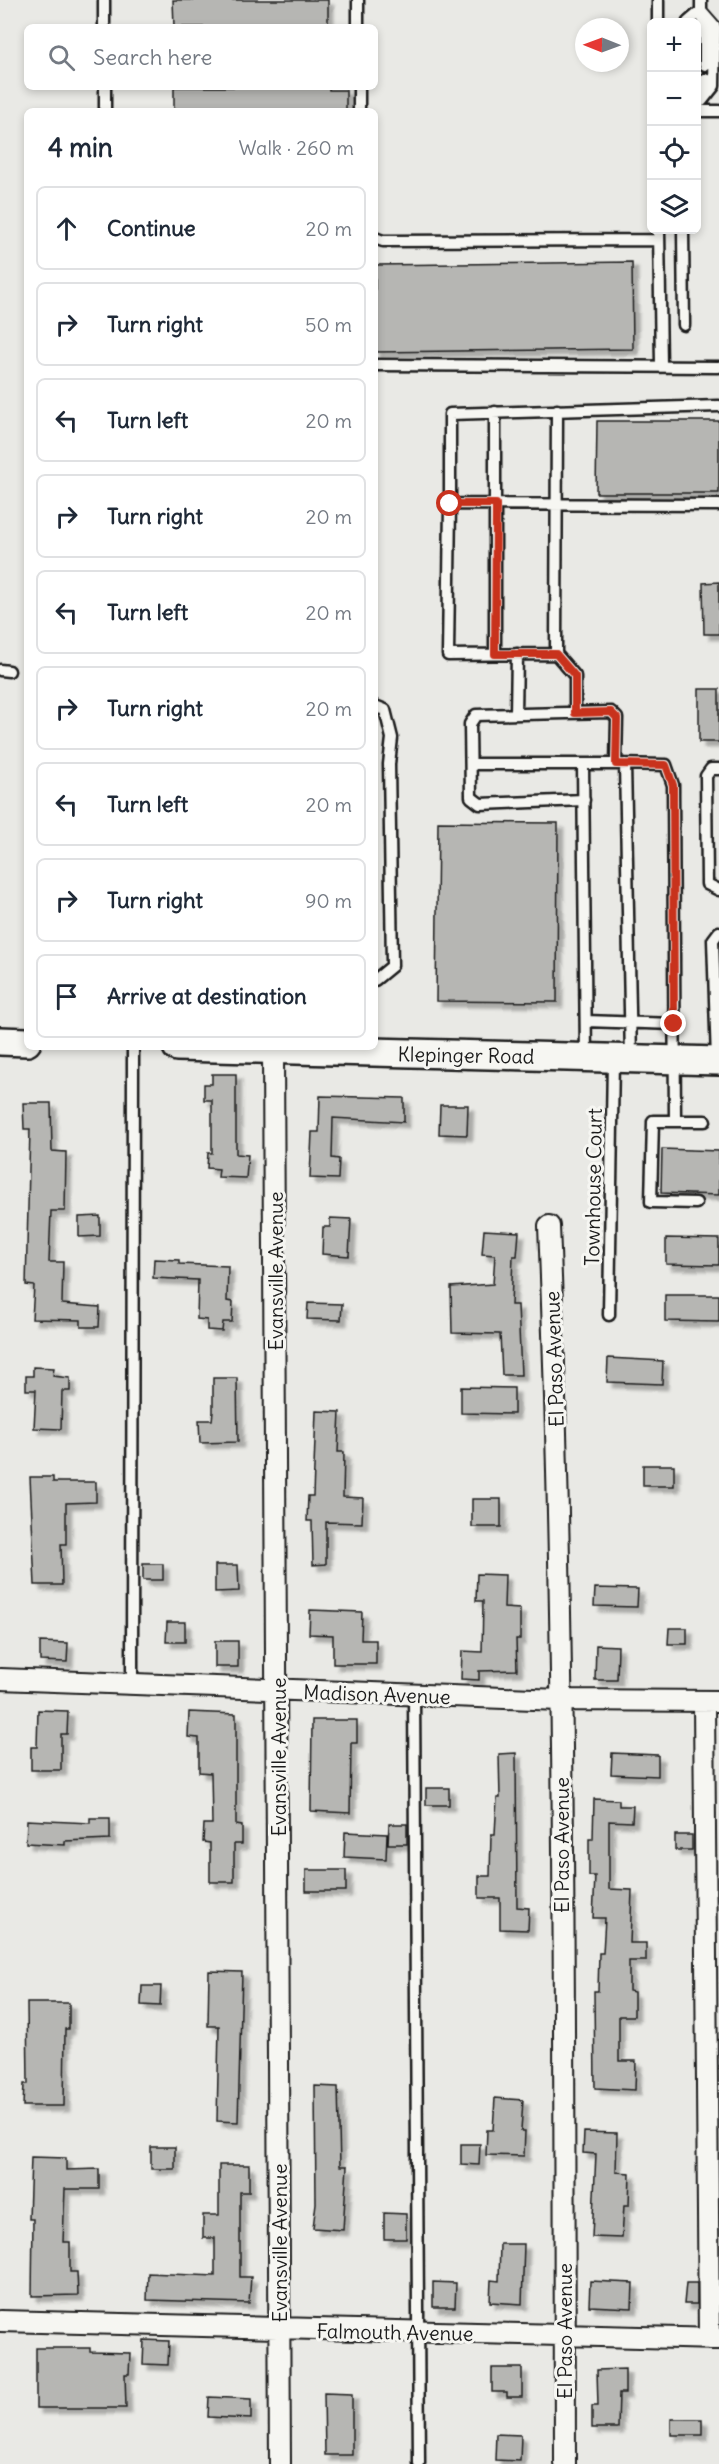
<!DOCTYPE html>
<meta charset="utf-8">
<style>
:root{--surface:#fff;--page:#f2f2f3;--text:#1f2937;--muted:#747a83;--line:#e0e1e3}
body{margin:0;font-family:Delius,sans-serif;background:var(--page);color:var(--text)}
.controls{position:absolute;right:18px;top:18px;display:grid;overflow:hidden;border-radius:9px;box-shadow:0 3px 9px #0003}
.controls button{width:54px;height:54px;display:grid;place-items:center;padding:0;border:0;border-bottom:2px solid var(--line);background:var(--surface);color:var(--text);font:30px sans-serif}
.compass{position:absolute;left:575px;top:18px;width:54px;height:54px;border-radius:50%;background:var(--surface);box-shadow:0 3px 9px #0003;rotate:271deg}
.stop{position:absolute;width:18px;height:18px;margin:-14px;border:4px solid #c8321e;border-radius:50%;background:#fff}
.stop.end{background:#c8321e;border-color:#fff;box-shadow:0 2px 6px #0008}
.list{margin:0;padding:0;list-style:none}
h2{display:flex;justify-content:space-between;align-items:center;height:78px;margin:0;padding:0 24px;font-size:26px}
h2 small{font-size:20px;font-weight:400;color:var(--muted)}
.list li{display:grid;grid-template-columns:39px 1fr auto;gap:18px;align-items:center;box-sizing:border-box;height:84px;margin:0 12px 12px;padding:0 12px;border:2px solid var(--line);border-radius:9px}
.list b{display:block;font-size:22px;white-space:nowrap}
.list em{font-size:20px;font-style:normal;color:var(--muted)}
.icon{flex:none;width:33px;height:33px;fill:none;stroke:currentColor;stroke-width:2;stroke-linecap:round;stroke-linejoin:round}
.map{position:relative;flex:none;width:719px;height:2464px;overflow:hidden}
.search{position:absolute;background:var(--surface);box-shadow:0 3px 9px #0003;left:24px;top:24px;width:354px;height:66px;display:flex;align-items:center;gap:15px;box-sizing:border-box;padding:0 21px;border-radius:9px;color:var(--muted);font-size:22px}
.panel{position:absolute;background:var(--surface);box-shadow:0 3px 9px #0003;left:24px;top:108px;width:354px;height:942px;border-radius:9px}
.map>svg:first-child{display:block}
</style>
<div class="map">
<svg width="719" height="2464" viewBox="0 0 719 2464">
<defs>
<filter id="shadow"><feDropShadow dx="5.5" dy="5.5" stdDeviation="1.5" flood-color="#0004"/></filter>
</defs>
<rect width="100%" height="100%" fill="#e9e9e5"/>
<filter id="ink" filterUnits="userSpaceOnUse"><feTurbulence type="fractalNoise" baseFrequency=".0167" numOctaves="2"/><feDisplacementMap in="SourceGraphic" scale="12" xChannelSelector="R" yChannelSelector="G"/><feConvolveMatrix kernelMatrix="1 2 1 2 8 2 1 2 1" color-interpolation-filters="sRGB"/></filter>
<g filter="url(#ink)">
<!-- building -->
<path fill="#b6b6b3" stroke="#1c1c1c" stroke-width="1.5" filter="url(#shadow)" d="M173 0H328V27H174Z
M174 87H329V90H346V111H174Z
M632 262 633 349 375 352V265Z
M597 421H719V493H596Z
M719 582V634H704L703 583Z
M699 689H719V742H699Z
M438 822 558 823 557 1002 436 1001Z
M212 1074H236V1154L248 1155 246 1178 218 1177 219 1169 207 1168 208 1153H212V1100H204V1084H212Z
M320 1096 404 1098V1122L333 1118 332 1158 339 1159 338 1179 310 1178 312 1132H319Z
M23 1103H51L52 1151 66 1152 65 1211H51L49 1262H63L62 1304 100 1307 99 1327H81V1320L32 1319 34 1286 26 1285 30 1129H24Z
M440 1105H468L467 1135 439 1134Z
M662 1149 719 1151V1195L661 1193Z
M100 1216V1236L79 1237V1217Z
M330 1218 351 1219 349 1256 322 1254 323 1227H330Z
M484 1230 519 1232 517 1256H513L511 1305H518L521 1375H502L500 1334 452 1333 451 1287 493 1284 495 1255 482 1254Z
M666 1238 719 1239V1265L666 1264Z
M154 1259 179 1260V1264L228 1266 227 1301 233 1302 232 1322H223L222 1331 207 1330V1320L197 1319 198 1280 153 1278Z
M665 1295H719V1322L665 1321Z
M308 1303 342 1304 341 1320 307 1319Z
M608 1358 663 1361 662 1384 607 1382Z
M33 1367 54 1368 53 1376 70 1378V1391H62L61 1429 34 1428 36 1390H26V1376H33Z
M213 1378H237L238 1442 200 1443 199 1420H212L213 1412Z
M461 1387 514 1388V1414L461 1413Z
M316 1411 340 1412 338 1452H344L343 1497 363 1498 362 1523 326 1522V1564L313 1565 312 1521H307L308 1496H313Z
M643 1465H674V1486H643Z
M30 1477H53V1482H96V1502L66 1503V1544H61L62 1585H35Z
M472 1499H501V1527H472Z
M143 1564H163V1580H143Z
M215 1565H238L239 1591 215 1592Z
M477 1574 505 1575 504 1608 520 1609V1639H516L517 1670 479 1671V1680L461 1679 462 1651 482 1652 483 1601H476Z
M595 1588 638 1589 637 1607 594 1606Z
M310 1610 362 1612 361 1640H376V1664H333V1635L309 1634Z
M167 1622H185V1642H166Z
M669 1628H687V1644H668Z
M215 1641H238V1667H215Z
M40 1642 68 1643 67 1662 40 1661Z
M596 1645 618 1646 617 1680H595Z
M38 1710 68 1711 67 1734H61V1770H31V1747H37Z
M189 1712 236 1714V1825L242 1826V1844H234V1882H210V1843L203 1842 204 1824H212L211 1773 199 1772V1738L188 1737Z
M312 1720H357V1743H351L350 1813 311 1811Z
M516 1753 517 1907 529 1908 528 1930 500 1929V1898H479V1876H490L491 1834H495L497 1798H500L499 1754Z
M612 1753 658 1755V1776L611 1774Z
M426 1788H449V1805H426Z
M594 1799 619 1800V1806H633L632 1822 609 1821V1889L632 1890 630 1943H646V1961H629V1991L634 1992V2016H619V2061H636L635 2090 595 2088 594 1991H598L599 1953H603L605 1918H593L595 1876H589V1839H593Z
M90 1818H110V1839L65 1841V1845L26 1843 27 1820 90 1823Z
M389 1824H407V1844H388Z
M345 1832 387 1834 386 1859 344 1857Z
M675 1835H692V1850H675Z
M306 1870H346V1891H306Z
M209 1971 242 1972 238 2122 217 2121 219 2026H208Z
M142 1986H161L160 2006 141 2005Z
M27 2003H69V2029H65L64 2106H23L24 2084H28Z
M315 2086 338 2087 340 2166H347L343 2230 313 2228 316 2203Z
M495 2098 523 2100 521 2131H525L524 2156 486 2155 487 2130H493Z
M584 2132 617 2133 616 2172 630 2173 629 2205H624L622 2238 592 2237 596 2154 583 2153Z
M461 2144H480L479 2165 461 2164Z
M151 2147H175V2169H151Z
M31 2157 66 2158V2170L99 2169V2189H65L63 2242H70V2272H77L78 2295 32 2296 33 2219H29Z
M219 2165H249V2192H240V2277H251L249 2303 147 2300 148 2273 215 2276V2238H203V2215H219Z
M384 2213 406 2214V2239H384Z
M500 2244H524L522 2304 490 2302 491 2280 499 2281Z
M590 2281 633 2283 632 2308 589 2306Z
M433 2282 456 2283 455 2307H433Z
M686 2283H697V2304H684Z
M144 2340 169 2341 168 2365 143 2364Z
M36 2348H90V2352L130 2353 129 2374H125L126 2408H36Z
M492 2368H522V2397H507V2392H492Z
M625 2369V2393H619L618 2428H592V2406H598L597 2370Z
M324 2393 352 2394V2455H325Z
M209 2397 251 2399V2419L208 2417Z
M671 2419H702V2435H671Z
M496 2434 521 2435 520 2461 495 2460Z"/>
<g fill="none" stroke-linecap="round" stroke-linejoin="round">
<defs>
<path id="lane" d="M104 0V27
M358 0V27
M658 0V22
M701 0V11L715 27 714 86 702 101
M702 14 705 29V65
M688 22 701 11
M105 87V111
M359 87V111
M702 100 705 79
M696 111H719
M659 230 661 365
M683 230 684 325
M375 238 383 241 659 240
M375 365 719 367
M719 406 450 414V504L719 505
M557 410 556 654 575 676V713
M450 504 448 655 556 654
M495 654V412
M0 670 9 671
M375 706 385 710 392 738 389 764 392 966 375 980
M516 714 517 654
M471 764H616
M583 764 586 1058
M625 764 631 1059
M719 769H711L706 776 707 884 719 890
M584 800 480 804 471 797 470 724 476 715 611 712 617 718 616 764 666 765 673 785 675 1121H653L651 1202 696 1203
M586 1021 674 1024
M717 1060 713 940 719 932
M675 1121H705
M609 1315 613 1059
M132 1684 133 1047
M414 1695 419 2464"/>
<path id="street" d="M273 1050 280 2464
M549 1226C566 1638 564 2052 565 2464
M0 1679 560 1700 719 1701
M704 1701 709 2339
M0 2321 719 2339"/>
<path id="secondary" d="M0 1041 27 1042
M177 1047 719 1061"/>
</defs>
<!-- lane casing -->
<use href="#lane" stroke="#1c1c1c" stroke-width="15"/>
<!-- street casing -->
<use href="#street" stroke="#1c1c1c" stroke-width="24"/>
<!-- secondary casing -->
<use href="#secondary" stroke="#1c1c1c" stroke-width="32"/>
<!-- lane -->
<use href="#lane" stroke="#f6f6f2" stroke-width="10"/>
<!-- street -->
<use href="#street" stroke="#f6f6f2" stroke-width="20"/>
<!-- secondary -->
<use href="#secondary" stroke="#f6f6f2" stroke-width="27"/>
</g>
</g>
<g fill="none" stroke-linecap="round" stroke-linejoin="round" filter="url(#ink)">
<!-- route -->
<path stroke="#c8321e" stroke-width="8" d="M450 504H496L495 654H556L575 676V713L611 712 617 718 616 764 666 765 673 785 674 1024"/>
</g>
<g text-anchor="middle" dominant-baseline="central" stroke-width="6" stroke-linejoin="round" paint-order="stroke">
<!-- street labels -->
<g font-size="20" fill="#1c1c1c" stroke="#f6f6f2">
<text transform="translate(466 1055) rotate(1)">Klepinger Road</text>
<text transform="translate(593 1187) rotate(-89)">Townhouse Court</text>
<text transform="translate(275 1271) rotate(-90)">Evansville Avenue</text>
<text transform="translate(554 1359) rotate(-92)">El Paso Avenue</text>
<text transform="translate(377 1694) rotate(2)">Madison Avenue</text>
<text transform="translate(278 1757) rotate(-90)">Evansville Avenue</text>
<text transform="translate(561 1845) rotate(-90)">El Paso Avenue</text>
<text transform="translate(279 2243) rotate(-90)">Evansville Avenue</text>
<text transform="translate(564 2331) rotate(-90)">El Paso Avenue</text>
<text transform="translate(395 2332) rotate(1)">Falmouth Avenue</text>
</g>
</g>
</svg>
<div class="controls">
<button>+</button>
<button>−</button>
<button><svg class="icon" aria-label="locate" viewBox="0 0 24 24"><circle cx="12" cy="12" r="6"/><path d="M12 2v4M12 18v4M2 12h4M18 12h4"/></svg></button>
<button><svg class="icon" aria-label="layers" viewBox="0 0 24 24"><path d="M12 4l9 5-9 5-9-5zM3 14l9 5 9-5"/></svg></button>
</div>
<svg class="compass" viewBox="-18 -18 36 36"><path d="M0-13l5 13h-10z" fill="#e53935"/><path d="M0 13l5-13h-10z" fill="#747a83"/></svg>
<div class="stop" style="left:450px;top:504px"></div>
<div class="stop end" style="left:674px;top:1024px"></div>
<div class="search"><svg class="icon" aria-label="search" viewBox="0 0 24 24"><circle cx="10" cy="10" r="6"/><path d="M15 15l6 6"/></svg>Search here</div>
<section class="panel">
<h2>4 min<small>Walk · 260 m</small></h2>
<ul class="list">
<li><svg class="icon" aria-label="ahead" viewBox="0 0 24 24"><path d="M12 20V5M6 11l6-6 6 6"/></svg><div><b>Continue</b></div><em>20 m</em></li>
<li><svg class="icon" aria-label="right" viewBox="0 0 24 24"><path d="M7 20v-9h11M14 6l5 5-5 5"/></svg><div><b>Turn right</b></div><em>50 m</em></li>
<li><svg class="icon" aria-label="left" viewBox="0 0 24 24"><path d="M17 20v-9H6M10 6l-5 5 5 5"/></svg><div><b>Turn left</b></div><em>20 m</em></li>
<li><svg class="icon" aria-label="right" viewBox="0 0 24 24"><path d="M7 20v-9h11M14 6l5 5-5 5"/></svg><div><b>Turn right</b></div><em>20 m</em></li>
<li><svg class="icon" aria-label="left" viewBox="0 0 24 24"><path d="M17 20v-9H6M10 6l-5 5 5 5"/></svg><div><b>Turn left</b></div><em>20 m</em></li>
<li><svg class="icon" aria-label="right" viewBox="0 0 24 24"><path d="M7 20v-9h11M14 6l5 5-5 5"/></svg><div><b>Turn right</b></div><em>20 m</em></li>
<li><svg class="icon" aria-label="left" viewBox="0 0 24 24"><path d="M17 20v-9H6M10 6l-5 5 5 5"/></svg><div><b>Turn left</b></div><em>20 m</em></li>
<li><svg class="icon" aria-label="right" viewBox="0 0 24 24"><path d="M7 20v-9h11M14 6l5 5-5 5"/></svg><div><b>Turn right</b></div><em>90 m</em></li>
<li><svg class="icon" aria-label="arrive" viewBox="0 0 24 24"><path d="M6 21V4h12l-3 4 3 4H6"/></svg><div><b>Arrive at destination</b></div></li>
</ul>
</section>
</div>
